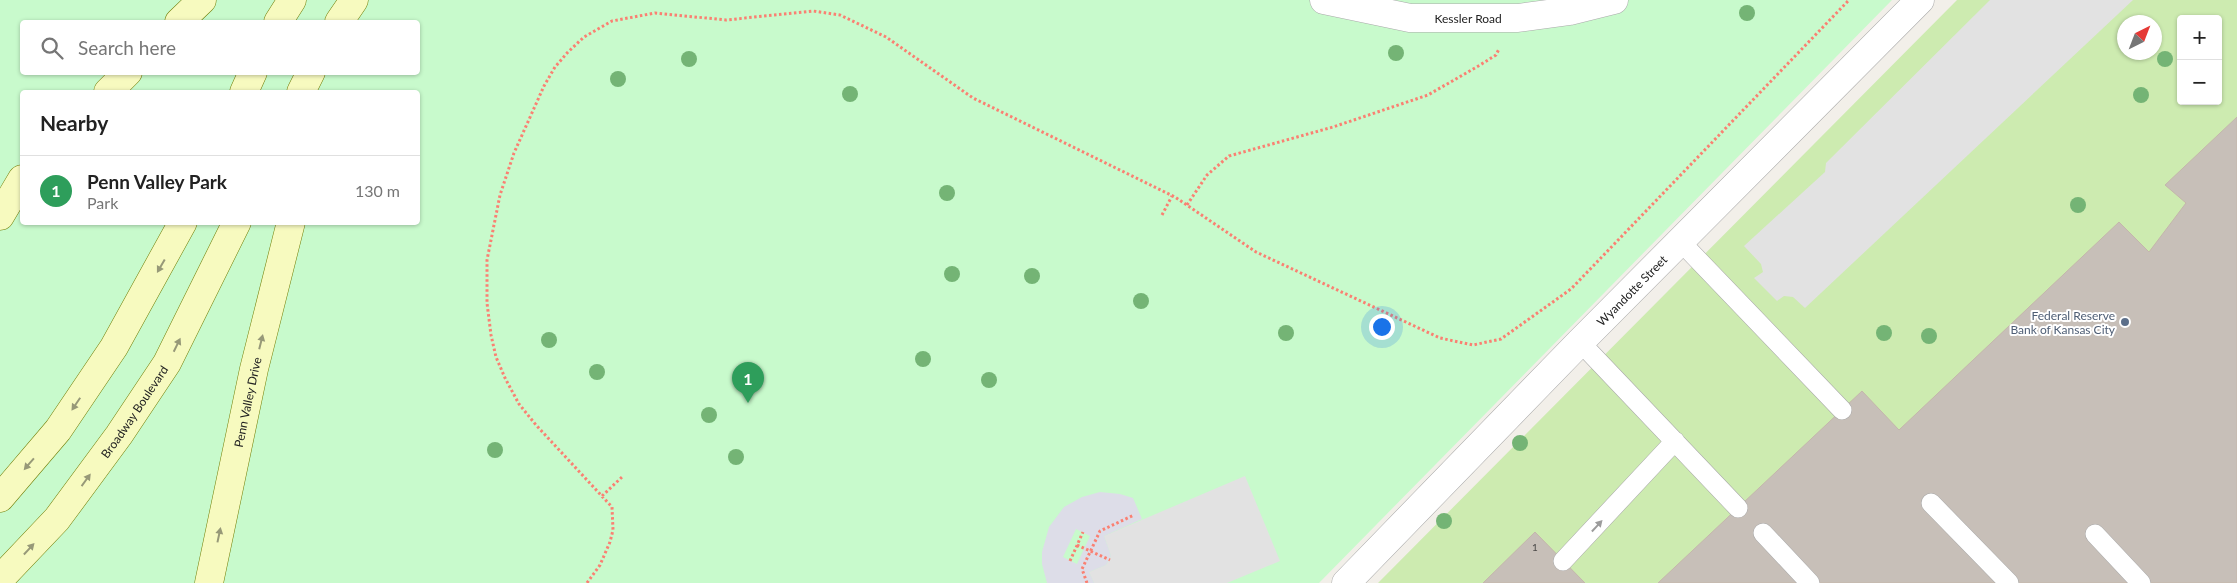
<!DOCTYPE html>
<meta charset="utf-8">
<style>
:root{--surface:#fff;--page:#f6f6f6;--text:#222;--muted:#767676;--line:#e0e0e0;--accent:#111827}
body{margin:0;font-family:Lato,sans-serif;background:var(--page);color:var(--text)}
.controls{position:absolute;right:15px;top:15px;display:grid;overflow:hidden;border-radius:5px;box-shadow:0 1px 4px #0004}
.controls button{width:45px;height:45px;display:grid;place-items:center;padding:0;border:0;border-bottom:1px solid var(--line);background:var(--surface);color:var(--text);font:25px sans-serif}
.compass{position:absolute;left:2117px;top:15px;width:45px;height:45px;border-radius:50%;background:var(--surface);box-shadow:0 1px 4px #0004;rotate:42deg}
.you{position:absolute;left:1381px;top:326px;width:18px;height:18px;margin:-12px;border:4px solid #fff;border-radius:50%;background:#1a73e8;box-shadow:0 0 0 8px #1a73e833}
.badge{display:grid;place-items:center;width:32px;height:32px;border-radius:50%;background:var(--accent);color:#fff;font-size:16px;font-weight:700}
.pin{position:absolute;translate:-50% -41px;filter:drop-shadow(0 1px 2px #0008)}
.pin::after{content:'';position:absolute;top:26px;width:18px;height:15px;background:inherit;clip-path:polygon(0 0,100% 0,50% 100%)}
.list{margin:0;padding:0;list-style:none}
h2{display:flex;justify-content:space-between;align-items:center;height:65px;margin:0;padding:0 20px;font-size:21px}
h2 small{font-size:16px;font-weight:400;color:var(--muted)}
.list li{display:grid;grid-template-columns:32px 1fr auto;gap:15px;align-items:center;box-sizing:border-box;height:70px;padding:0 20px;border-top:1px solid var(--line)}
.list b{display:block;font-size:19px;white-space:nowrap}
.list p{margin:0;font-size:16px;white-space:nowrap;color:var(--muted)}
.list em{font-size:16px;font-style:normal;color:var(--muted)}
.icon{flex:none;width:28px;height:28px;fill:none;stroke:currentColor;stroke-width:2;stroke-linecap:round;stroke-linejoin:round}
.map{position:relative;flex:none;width:2237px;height:583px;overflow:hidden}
.search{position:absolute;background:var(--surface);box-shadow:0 1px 4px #0004;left:20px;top:20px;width:400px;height:55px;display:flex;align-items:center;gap:12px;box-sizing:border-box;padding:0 18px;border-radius:5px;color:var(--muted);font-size:19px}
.panel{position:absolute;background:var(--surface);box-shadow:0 1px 4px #0004;left:20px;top:90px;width:400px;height:135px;border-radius:5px}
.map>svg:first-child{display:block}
</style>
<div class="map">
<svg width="2237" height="583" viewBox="0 0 2237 583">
<rect width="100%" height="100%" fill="#f2efe9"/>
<!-- grass -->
<path fill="#cdebb0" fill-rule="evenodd" d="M1957 0H2237V583H1378ZM2181 19H2218V101H2181ZM2124 22H2154V52H2124Z"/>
<!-- park -->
<path fill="#c8facc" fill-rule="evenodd" d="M0 0H1892L1319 583H0ZM22 22H418V72H22ZM22 92H418V222H22Z"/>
<!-- parking -->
<path fill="#e2e2e2" d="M1990 0H2133L1805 308 1793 297 1784 296 1777 301 1754 278 1763 272 1761 264 1744 246 1825 172 1826 163Z
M1245 476 1280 561 1227 583H1094L1089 572 1106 565 1111 556 1104 536Z"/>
<!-- plaza -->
<path fill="#dddde8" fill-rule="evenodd" d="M1100 492 1120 494 1133 498 1142 519 1104 536 1111 556 1106 565 1089 572 1094 583H1047L1042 564V552L1049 527 1064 507 1082 497ZM1076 529 1090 536 1077 564 1063 557Z"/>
<!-- building -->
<path fill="#c7bfb8" stroke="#c4b6ab" d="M2237 117V583H1658L1862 391 1899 430 2119 222 2149 252 2186 203 2165 185Z
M1535 532 1585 583H1483Z"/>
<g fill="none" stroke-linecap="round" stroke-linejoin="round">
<defs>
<path id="service" d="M1680 241 1842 410
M1580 342 1738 508
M1931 503 2009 583
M1763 533 1810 583
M2095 534 2141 583
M1563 561 1675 441"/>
<g id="minor">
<path id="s1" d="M1324 0 1410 18H1518L1570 11 1614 0"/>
<path id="s2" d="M1346 583 1580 342 1920 0"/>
</g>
<g id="secondary">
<path d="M179 22 202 0"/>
<path d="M278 22 292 0"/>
<path d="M339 22 354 0"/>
<path d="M108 92 128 72"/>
<path d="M244 92 253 72"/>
<path d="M301 92 311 72"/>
<path d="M0 216 22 179"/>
<path d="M0 498 58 430 114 347 183 222"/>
<path id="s3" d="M0 579 57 519 119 435 167 363 237 222"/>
<path id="s4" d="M209 583 254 369 291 222"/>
</g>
</defs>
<!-- service casing -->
<use href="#service" stroke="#a9a9a9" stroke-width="20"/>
<!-- minor casing -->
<use href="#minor" stroke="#a9a9a9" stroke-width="29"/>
<!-- secondary casing -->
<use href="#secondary" stroke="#707d05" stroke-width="29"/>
<!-- path -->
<path stroke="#fa8072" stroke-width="3" stroke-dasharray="2.5 2.5" stroke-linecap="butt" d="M1187 205 1207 175 1229 156 1333 127 1428 95 1480 65 1496 55 1499 49
M1162 215 1172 196
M602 496 622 477
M1077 545 1110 560
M1070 561 1083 532
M587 583 600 565 610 542 613 530 612 507 536 425 519 404 505 378 496 357 491 335 487 303V260L500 195 514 153 544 86 555 67 568 52 584 37 612 21 655 13 726 20 813 11 840 15 886 37 973 98 1175 197 1256 252 1440 338 1473 345 1501 339 1571 289 1849 0
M1087 583 1082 569 1100 531 1134 515"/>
<!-- service -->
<use href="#service" stroke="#fff" stroke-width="19"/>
<!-- minor -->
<use href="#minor" stroke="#fff" stroke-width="28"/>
<!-- secondary -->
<use href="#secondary" stroke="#f7fabf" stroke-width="28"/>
</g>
<!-- trees -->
<g fill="#74b475">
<circle cx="1747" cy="13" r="8"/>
<circle cx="1396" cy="53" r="8"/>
<circle cx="689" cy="59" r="8"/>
<circle cx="2165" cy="59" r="8"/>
<circle cx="618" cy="79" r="8"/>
<circle cx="850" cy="94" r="8"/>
<circle cx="2141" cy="95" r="8"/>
<circle cx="947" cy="193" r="8"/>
<circle cx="2078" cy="205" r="8"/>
<circle cx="952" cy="274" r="8"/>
<circle cx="1032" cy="276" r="8"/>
<circle cx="1141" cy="301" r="8"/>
<circle cx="1286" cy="333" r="8"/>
<circle cx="1884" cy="333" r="8"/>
<circle cx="1929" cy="336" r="8"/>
<circle cx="549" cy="340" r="8"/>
<circle cx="923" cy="359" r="8"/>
<circle cx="597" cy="372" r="8"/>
<circle cx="989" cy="380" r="8"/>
<circle cx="709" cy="415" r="8"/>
<circle cx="1520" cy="443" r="8"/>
<circle cx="495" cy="450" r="8"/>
<circle cx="736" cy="457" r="8"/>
<circle cx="1444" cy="521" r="8"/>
</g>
<!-- one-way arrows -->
<defs><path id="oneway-solid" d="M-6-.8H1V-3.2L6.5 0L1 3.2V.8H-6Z" transform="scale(1.25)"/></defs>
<g fill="#979978">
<use href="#oneway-solid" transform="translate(161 266) rotate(120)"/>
<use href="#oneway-solid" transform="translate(261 342) rotate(-76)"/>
<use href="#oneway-solid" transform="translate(177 345) rotate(-64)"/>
<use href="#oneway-solid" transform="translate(76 404) rotate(124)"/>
<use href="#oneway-solid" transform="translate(29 464) rotate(131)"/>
<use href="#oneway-solid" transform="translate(86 480) rotate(-54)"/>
<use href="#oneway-solid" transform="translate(219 535) rotate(-78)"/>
<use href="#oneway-solid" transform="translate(29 549) rotate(-47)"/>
</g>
<use fill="#9c9c9c" href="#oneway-solid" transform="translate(1597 526) rotate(-47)"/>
<!-- markers -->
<circle fill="#5c6f8a" stroke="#fff" stroke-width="2" cx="2125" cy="322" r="5"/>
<g text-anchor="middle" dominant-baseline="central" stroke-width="4" stroke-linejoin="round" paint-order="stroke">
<!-- number labels -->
<g font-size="10" fill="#4b4948">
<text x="1535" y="547">1</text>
</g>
<!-- street labels -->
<g font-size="12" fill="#222" stroke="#fff">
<text stroke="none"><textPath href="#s1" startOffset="146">Kessler Road</textPath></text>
<text stroke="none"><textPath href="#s2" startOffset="409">Wyandotte Street</textPath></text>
<text stroke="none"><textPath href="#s4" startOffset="185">Penn Valley Drive</textPath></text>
<text stroke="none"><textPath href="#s3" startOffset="215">Broadway Boulevard</textPath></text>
</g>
<!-- service labels -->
<g font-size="12" fill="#4e5e75" stroke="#fff" text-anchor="end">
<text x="2115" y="315">Federal Reserve<tspan x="2115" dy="14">Bank of Kansas City</tspan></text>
</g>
</g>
</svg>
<div class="controls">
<button>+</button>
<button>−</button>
</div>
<svg class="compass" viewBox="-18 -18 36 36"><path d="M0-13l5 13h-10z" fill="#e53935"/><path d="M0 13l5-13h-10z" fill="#767676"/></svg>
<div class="you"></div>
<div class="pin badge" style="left:748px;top:403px;background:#2e9e5b">1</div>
<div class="search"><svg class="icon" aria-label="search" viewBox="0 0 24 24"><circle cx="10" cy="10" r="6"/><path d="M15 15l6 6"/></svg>Search here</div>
<section class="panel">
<h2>Nearby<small></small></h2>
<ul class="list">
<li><span class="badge" style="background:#2e9e5b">1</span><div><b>Penn Valley Park</b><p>Park</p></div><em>130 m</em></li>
</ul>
</section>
</div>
